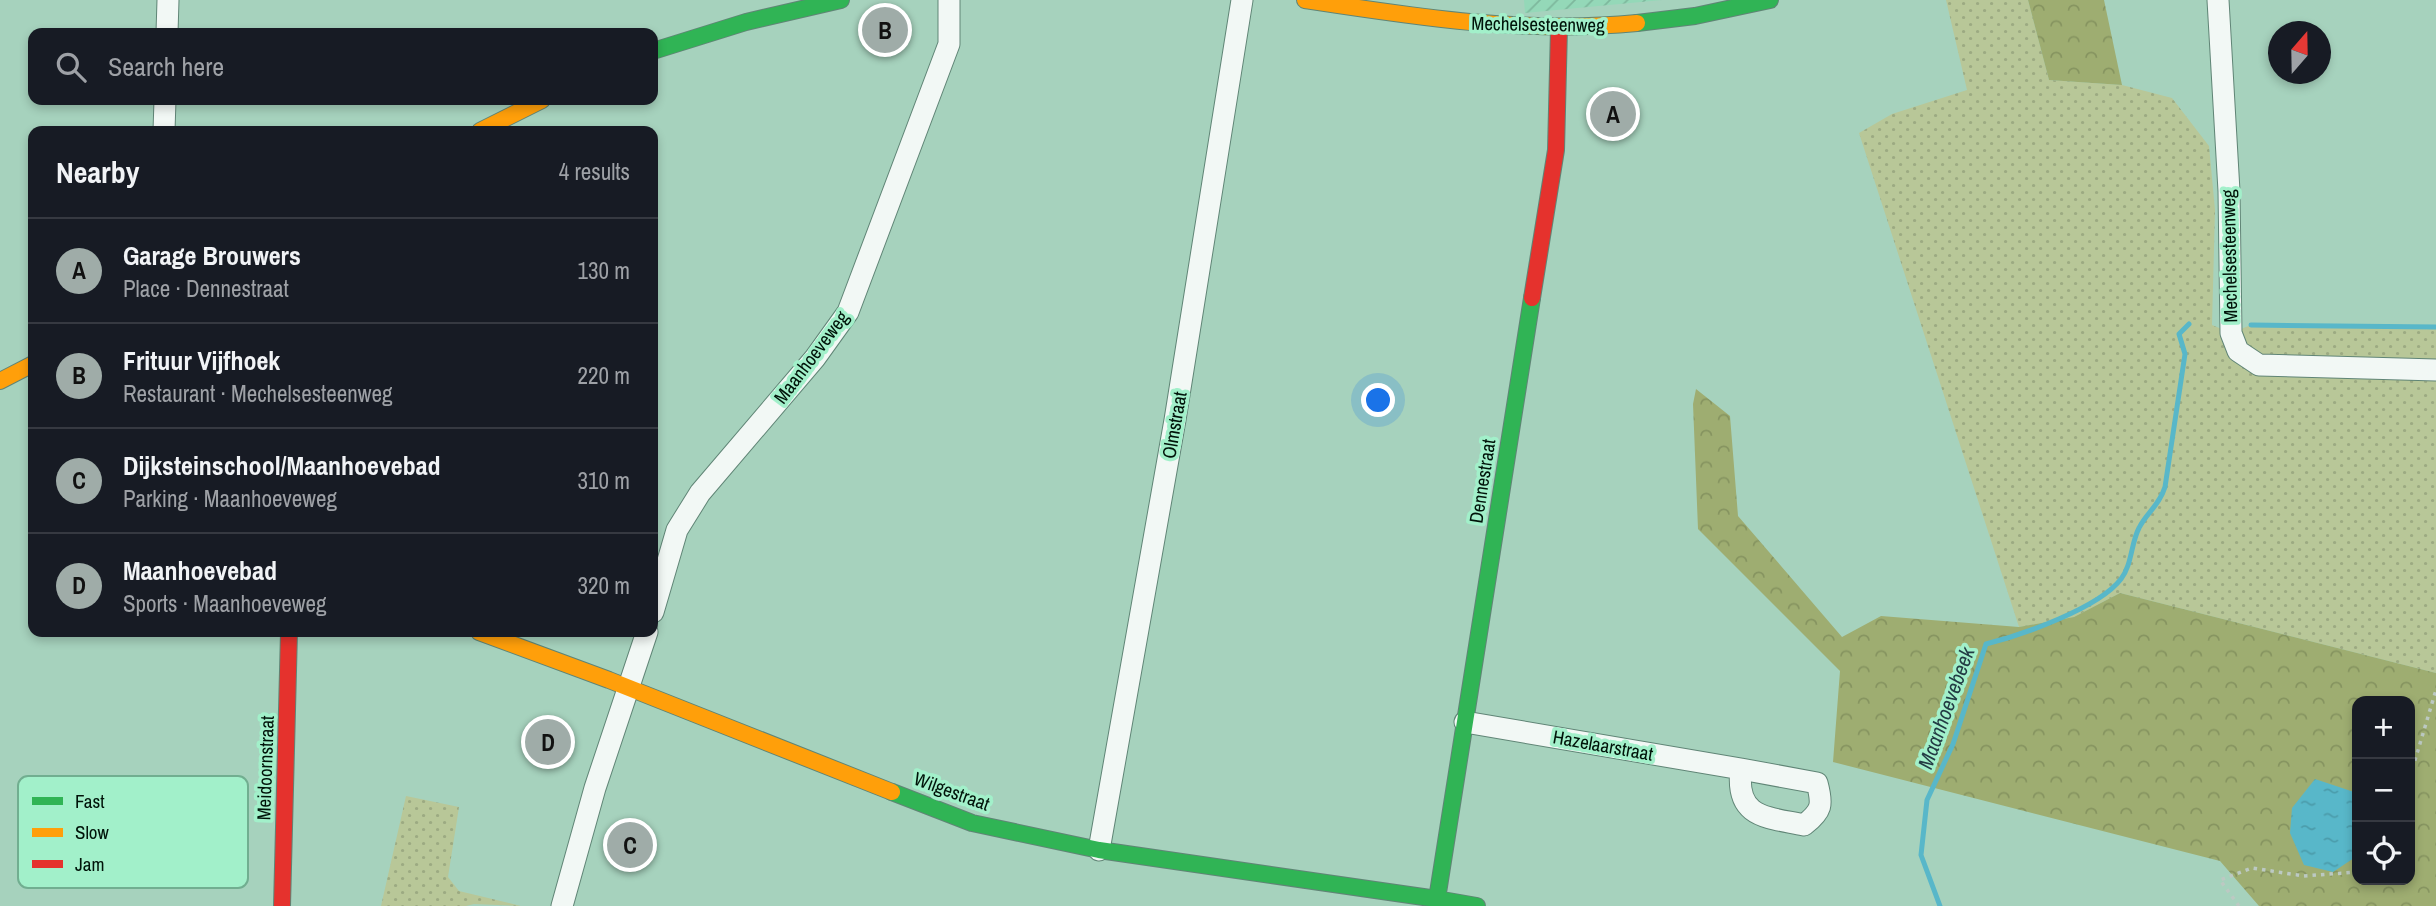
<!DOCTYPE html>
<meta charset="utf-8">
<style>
:root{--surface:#171b24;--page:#242831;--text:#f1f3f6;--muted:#9ea1a6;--line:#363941;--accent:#9faca8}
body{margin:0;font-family:"Archivo Narrow",sans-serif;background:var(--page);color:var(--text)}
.controls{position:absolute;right:21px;bottom:21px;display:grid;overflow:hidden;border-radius:14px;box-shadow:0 4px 10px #0003}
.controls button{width:63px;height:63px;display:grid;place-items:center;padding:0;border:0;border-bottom:2px solid var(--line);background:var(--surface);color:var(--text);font:35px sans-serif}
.compass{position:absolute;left:2268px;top:21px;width:63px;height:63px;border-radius:50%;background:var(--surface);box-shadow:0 4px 10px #0003;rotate:20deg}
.you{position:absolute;left:1379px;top:401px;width:24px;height:24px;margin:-18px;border:5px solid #fff;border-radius:50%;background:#1a73e8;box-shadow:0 0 0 10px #1a73e833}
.badge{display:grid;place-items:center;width:46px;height:46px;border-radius:50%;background:var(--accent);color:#111;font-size:23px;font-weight:700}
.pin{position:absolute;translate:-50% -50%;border:4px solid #fff;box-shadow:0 2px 7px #0006}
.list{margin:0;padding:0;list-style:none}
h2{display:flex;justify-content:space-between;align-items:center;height:91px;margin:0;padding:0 28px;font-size:30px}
h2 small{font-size:23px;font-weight:400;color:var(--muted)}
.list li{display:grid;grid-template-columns:46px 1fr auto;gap:21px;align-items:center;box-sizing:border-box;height:105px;padding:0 28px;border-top:2px solid var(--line)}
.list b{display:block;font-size:26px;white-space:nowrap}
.list p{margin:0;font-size:23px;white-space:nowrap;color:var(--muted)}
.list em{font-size:23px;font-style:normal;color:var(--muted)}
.icon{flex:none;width:38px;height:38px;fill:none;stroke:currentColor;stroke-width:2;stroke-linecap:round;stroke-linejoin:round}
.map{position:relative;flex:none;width:2436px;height:906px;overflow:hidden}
.search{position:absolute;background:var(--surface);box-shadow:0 4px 10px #0003;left:28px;top:28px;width:630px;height:77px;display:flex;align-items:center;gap:18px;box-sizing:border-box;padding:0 24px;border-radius:14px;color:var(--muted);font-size:26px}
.panel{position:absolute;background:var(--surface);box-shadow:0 4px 10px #0003;left:28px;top:126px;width:630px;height:511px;border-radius:14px}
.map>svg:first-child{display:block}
</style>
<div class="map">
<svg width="2436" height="906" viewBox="0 0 2436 906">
<defs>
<pattern id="industrial-furrows" width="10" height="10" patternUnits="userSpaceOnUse" patternTransform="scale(1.75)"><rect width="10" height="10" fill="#94d8b8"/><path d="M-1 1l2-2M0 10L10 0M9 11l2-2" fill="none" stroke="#7eb89d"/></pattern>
<pattern id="grass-dots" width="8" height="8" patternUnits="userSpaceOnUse" patternTransform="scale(1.75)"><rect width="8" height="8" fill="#b8c798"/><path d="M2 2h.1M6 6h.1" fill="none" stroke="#9caa82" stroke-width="1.8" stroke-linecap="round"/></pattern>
<pattern id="forest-crowns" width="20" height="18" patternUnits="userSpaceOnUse" patternTransform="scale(1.75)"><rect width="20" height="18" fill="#9ead71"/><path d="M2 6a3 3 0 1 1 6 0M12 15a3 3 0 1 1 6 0" fill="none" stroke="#869460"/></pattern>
<pattern id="water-ripples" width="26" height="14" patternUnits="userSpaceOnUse" patternTransform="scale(1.75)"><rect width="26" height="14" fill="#58b7c9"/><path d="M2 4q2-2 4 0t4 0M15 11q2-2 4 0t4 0" fill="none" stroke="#4b9cab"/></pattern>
</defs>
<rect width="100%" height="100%" fill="#a6d2bd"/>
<!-- industrial -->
<path fill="url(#industrial-furrows)" d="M1524 0H1662L1525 13Z"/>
<!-- grass -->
<path fill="url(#grass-dots)" d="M1946 0H2028L2049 80 2122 85 2172 98 2209 146 2215 210 2212 325 2231 333 2251 325 2436 327V673L2120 593 2074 617 2019 627 1859 133 1892 114 1967 90Z
M406 796 459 807 448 877 459 891 521 906 474 904 466 906H381Z"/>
<!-- forest -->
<path fill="url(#forest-crowns)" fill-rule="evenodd" d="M2028 0H2104L2122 85 2049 80Z
M1696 389 1730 416 1738 516 1842 637 1881 616 2019 627 2074 617 2120 593 2436 673V906H2259L2220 861 1833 762 1840 671 1698 529 1693 404ZM2357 701H2410V880H2357Z"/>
<!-- water -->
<path fill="url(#water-ripples)" d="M2315 779 2357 793V856L2333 872 2304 865 2290 833 2292 808Z"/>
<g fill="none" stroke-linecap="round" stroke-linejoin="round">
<!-- stream -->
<path stroke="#58b7c9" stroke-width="5" d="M2251 325 2436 327
M1940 906 1921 855 1927 800 1953 744 1986 644C2022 635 2099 608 2121 579 2132 565 2131 543 2139 528 2147 512 2159 506 2165 487L2185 354 2179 334 2189 324"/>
<defs>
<path id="street" d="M2218 0 2229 191 2231 333 2238 351 2259 365 2436 370
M167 33 168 0
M164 131 165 100
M653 612 677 530 700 493 815 358 848 312 949 44V0
M1465 722 1741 769C1735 818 1766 817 1804 825 1822 811 1823 805 1817 783L1741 769
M1099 850 1175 420 1242 0
M562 906 595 788 647 632"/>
<path id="fast" d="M1637 23 1695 16 1770 0
M653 51 746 22 841 0
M892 792 972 823 1099 850 1437 899
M1477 906 1437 899 1532 298"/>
<path id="slow" d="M1305 0C1416 17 1525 34 1637 23
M480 131 542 100
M0 381 33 364
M479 632 609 680 892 792"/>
<path id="jam" d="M1532 298 1556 150 1559 28
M282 906 289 632"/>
</defs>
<!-- street casing -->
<use href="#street" stroke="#608576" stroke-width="23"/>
<!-- fast casing -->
<use href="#fast" stroke="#608576" stroke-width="18"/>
<!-- slow casing -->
<use href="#slow" stroke="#608576" stroke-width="18"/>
<!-- jam casing -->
<use href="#jam" stroke="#608576" stroke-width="18"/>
<!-- path -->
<path stroke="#bcc9c3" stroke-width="3.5" stroke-dasharray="3.5 5" stroke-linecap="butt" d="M2410 777 2436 690
M2239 906 2220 880 2252 868 2304 876 2357 872"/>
<!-- street -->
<use href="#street" stroke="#f2f8f5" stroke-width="21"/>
<!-- fast -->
<use href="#fast" stroke="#30b455" stroke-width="16"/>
<!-- slow -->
<use href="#slow" stroke="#ff9f0a" stroke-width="16"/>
<!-- jam -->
<use href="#jam" stroke="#e5322d" stroke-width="16"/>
</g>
<g text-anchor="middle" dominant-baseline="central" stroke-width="7" stroke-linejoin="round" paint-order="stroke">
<!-- street labels -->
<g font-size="19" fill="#001309" stroke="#a2f0ca">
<text transform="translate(1538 24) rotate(1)">Mechelsesteenweg</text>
<text transform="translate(2229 256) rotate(-91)">Mechelsesteenweg</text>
<text transform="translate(811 357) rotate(-53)">Maanhoeveweg</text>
<text transform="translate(1174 425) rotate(-80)">Olmstraat</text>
<text transform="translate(1482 481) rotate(-81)">Dennestraat</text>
<text transform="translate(1603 745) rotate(10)">Hazelaarstraat</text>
<text transform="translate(265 768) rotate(-88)">Meidoornstraat</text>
<text transform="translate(952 791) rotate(20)">Wilgestraat</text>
</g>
<!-- water labels -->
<g font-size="21" font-style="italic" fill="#233c44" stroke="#a2f0ca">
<text transform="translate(1946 708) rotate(-70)">Maanhoevebeek</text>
</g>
</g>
<!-- legend -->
<rect x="18" y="776" width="230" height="112" rx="10" fill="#a2f0ca" stroke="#71ae90" stroke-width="2"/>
<rect x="32" y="797" width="31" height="8" fill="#30b455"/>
<rect x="32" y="828" width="31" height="9" fill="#ff9f0a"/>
<rect x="32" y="860" width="31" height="8" fill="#e5322d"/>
<g font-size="19" fill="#001309">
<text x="75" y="808">Fast</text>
<text x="75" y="839">Slow</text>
<text x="75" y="871">Jam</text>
</g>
</svg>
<div class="controls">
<button>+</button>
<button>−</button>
<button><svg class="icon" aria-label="locate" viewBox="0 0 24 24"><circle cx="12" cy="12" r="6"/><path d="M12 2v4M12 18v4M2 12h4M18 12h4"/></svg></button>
</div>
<svg class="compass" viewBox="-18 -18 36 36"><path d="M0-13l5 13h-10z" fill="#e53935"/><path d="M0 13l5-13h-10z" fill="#9ea1a6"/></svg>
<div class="you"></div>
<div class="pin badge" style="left:1613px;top:114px">A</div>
<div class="pin badge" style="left:885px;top:30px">B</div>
<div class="pin badge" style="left:630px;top:845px">C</div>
<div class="pin badge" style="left:548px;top:742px">D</div>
<div class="search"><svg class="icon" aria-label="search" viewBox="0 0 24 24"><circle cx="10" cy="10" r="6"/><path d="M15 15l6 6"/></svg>Search here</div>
<section class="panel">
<h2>Nearby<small>4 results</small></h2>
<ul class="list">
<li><span class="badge">A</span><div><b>Garage Brouwers</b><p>Place · Dennestraat</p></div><em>130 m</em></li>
<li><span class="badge">B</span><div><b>Frituur Vijfhoek</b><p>Restaurant · Mechelsesteenweg</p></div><em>220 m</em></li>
<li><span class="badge">C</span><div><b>Dijksteinschool/Maanhoevebad</b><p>Parking · Maanhoeveweg</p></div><em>310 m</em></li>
<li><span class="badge">D</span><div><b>Maanhoevebad</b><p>Sports · Maanhoeveweg</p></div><em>320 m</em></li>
</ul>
</section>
</div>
